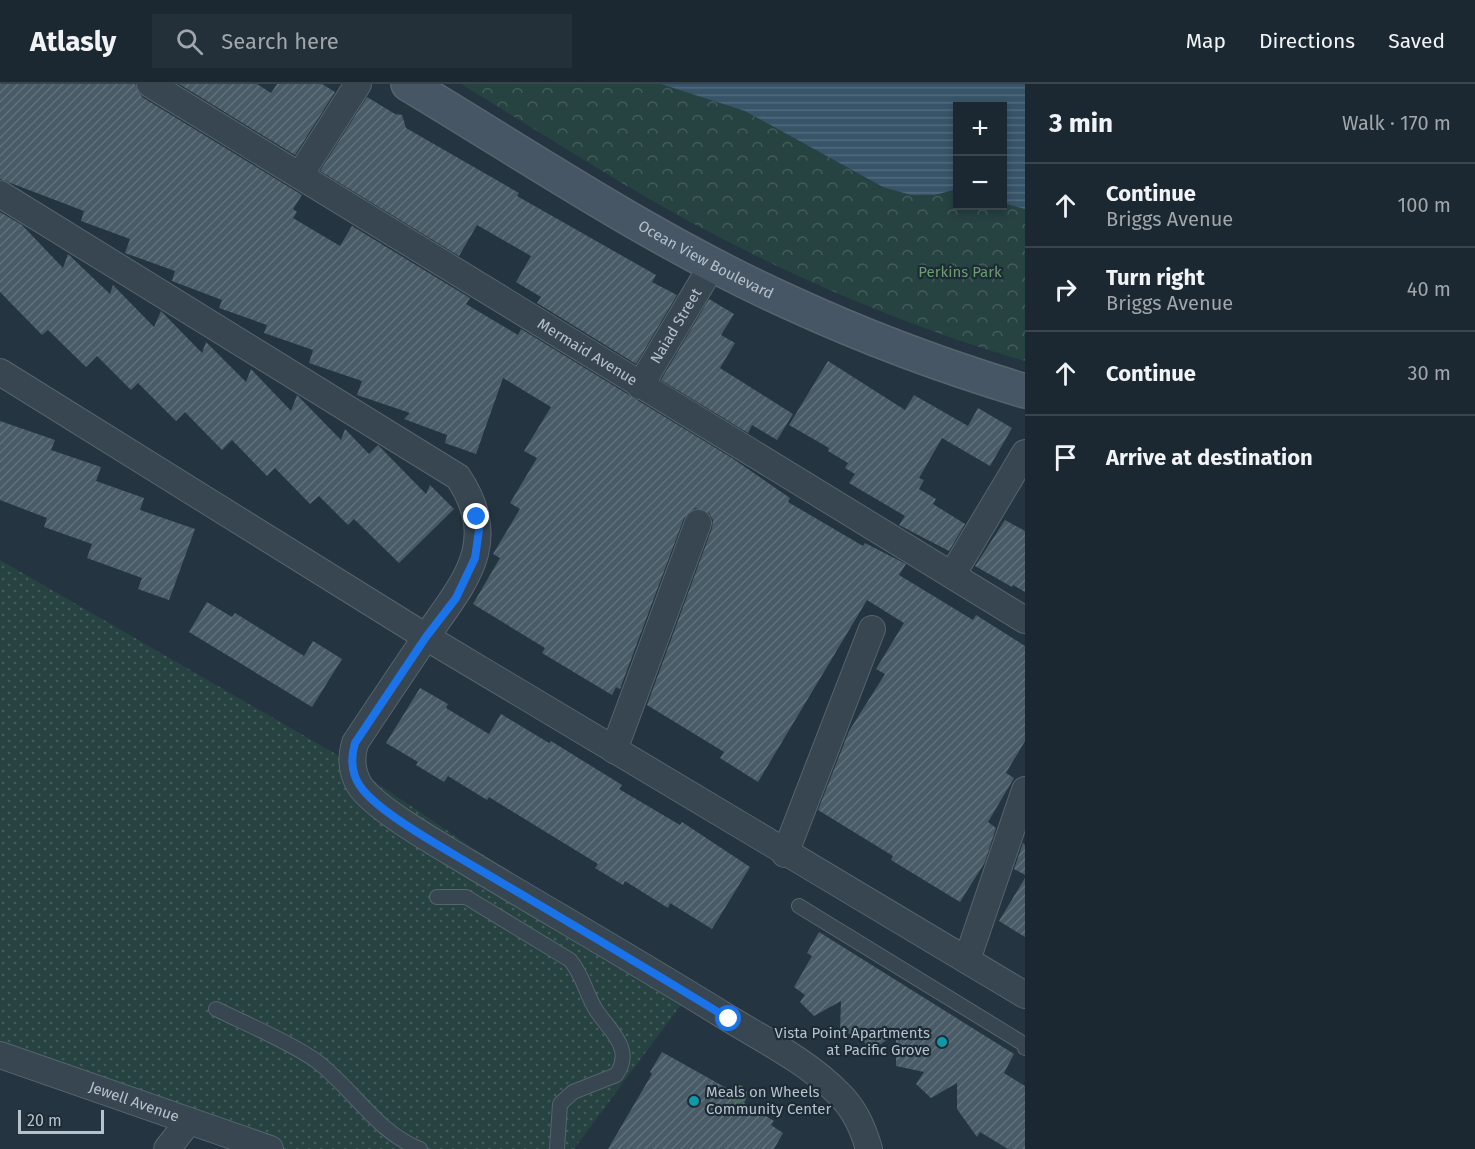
<!DOCTYPE html>
<meta charset="utf-8">
<style>
:root{--surface:#1b2831;--page:#243039;--text:#f1f3f6;--muted:#a0a6ab;--line:#39444d}
body{margin:0;font-family:"Fira Sans",sans-serif;background:var(--page);color:var(--text)}
.controls{position:absolute;right:18px;top:18px;display:grid;overflow:hidden;border-radius:0px;box-shadow:0 3px 9px #0003}
.controls button{width:54px;height:54px;display:grid;place-items:center;padding:0;border:0;border-bottom:2px solid var(--line);background:var(--surface);color:var(--text);font:30px sans-serif}
.scale{position:absolute;left:18px;bottom:15px;width:86px;box-sizing:border-box;padding-left:6px;border:3px solid #b5c1cb;border-top:0;font-size:16px;line-height:21px;white-space:nowrap;color:#b5c1cb;-webkit-text-stroke:4px #1d2b36;paint-order:stroke}
.stop{position:absolute;width:18px;height:18px;margin:-14px;border:4px solid #1a73e8;border-radius:50%;background:#fff}
.stop.end{background:#1a73e8;border-color:#fff;box-shadow:0 2px 6px #0008}
.list{margin:0;padding:0;list-style:none}
h2{display:flex;justify-content:space-between;align-items:center;height:78px;margin:0;padding:0 24px;font-size:26px}
h2 small{font-size:20px;font-weight:400;color:var(--muted)}
.list li{display:grid;grid-template-columns:39px 1fr auto;gap:18px;align-items:center;box-sizing:border-box;height:84px;padding:0 24px;border-top:2px solid var(--line)}
.list b{display:block;font-size:22px;white-space:nowrap}
.list p{margin:0;font-size:20px;white-space:nowrap;color:var(--muted)}
.list em{font-size:20px;font-style:normal;color:var(--muted)}
.icon{flex:none;width:33px;height:33px;fill:none;stroke:currentColor;stroke-width:2;stroke-linecap:round;stroke-linejoin:round}
.map{position:relative;flex:none;width:1025px;height:1065px;overflow:hidden}
header{display:flex;align-items:center;gap:36px;box-sizing:border-box;height:84px;padding:0 30px;background:var(--surface);border-bottom:2px solid var(--line)}
header strong{font-size:28px}
nav{display:flex;gap:33px;margin-inline-start:auto;font-size:21px}
.search{width:420px;height:54px;background:var(--page);display:flex;align-items:center;gap:15px;box-sizing:border-box;padding:0 21px;border-radius:0px;color:var(--muted);font-size:22px}
main{display:flex}
aside{flex:1;background:var(--surface)}
.map>svg:first-child{display:block}
</style>
<header>
<strong>Atlasly</strong>
<div class="search"><svg class="icon" aria-label="search" viewBox="0 0 24 24"><circle cx="10" cy="10" r="6"/><path d="M15 15l6 6"/></svg>Search here</div>
<nav><a>Map</a><a>Directions</a><a>Saved</a></nav>
</header>
<main>
<div class="map">
<svg width="1025" height="1065" viewBox="0 0 1025 1065">
<defs>
<pattern id="grass-dots" width="8" height="8" patternUnits="userSpaceOnUse" patternTransform="scale(1.5)"><rect width="8" height="8" fill="#264241"/><path d="M2 2h.1M6 6h.1" fill="none" stroke="#435c5b" stroke-width="1.8" stroke-linecap="round"/></pattern>
<pattern id="forest-crowns" width="20" height="18" patternUnits="userSpaceOnUse" patternTransform="scale(1.5)"><rect width="20" height="18" fill="#264241"/><path d="M2 6a3 3 0 1 1 6 0M12 15a3 3 0 1 1 6 0" fill="none" stroke="#435c5b"/></pattern>
<pattern id="water-rules" width="6" height="5" patternUnits="userSpaceOnUse" patternTransform="scale(1.5)"><rect width="6" height="5" fill="#375469"/><path d="M0 2.5h6" fill="none" stroke="#526b7d"/></pattern>
<pattern id="building-hatch" width="6" height="6" patternUnits="userSpaceOnUse" patternTransform="scale(1.5)"><rect width="6" height="6" fill="#485b67"/><path d="M-1 1l2-2M0 6l6-6M5 7l2-2" fill="none" stroke="#60717b"/></pattern>
</defs>
<rect width="100%" height="100%" fill="#243541"/>
<!-- grass -->
<path fill="url(#grass-dots)" d="M0 476 353 680V683L689 910 574 1065H269L0 971Z"/>
<!-- forest -->
<path fill="url(#forest-crowns)" fill-rule="evenodd" d="M461 0H1025V277C911 244 799 196 694 140 615 97 538 47 461 0ZM958 22H1002V122H958Z"/>
<!-- water -->
<path fill="url(#water-rules)" d="M661 0H1025V125L1003 119 1002 22H958L957 105 935 111H911L883 103 745 27Z"/>
<!-- building -->
<path fill="url(#building-hatch)" d="M0 0H135L142 13 302 111 293 125 297 128 293 134 340 162 352 142 470 214 466 220 518 251 521 245 732 374 790 414 788 418 863 462 865 459 906 480 899 491 973 536 976 531 1025 562V657L1006 689 1014 694 988 738 996 744 985 778 960 818 891 776 893 772 818 726 849 647 885 590 876 585 904 539 867 516 758 698 720 674 724 668 647 621 712 444 713 436 709 429 695 424 684 434 620 605 616 603 612 611 542 569 545 564 473 520 500 474 493 470 520 425 510 419 537 374 524 367 551 323 503 294 476 370 445 359 447 351 404 335 410 329 357 311 362 297 309 279 313 266 264 249 267 241 219 224 222 216 172 197 175 187 125 169 130 155 81 137 84 127 0 95Z
M179 0H257L271 9 277 0H322L335 8 295 71Z
M367 13 395 30 402 31 406 44 519 109 517 112 656 191 652 198 677 211 636 280 537 219 541 213 516 198 531 172 477 141 459 172 320 87Z
M0 128 22 141 63 184 68 170 110 210 113 201 154 243 161 227 202 269 206 258 246 298 251 285 291 327 297 311 341 356 345 345 369 370 378 361 426 410 430 401 454 425 399 479 354 435 348 441 319 412 310 420 275 384 267 392 232 356 222 366 185 328 176 337 138 299 131 306 97 272 86 283 48 246 42 251 0 208Z
M709 215 734 230 721 251 735 259 720 284 793 330 777 356 752 341 748 349 661 296Z
M828 277 905 326 914 311 968 342 978 324 1012 344 990 382 942 354 919 394 924 396 919 405 936 415 933 420 965 440 949 467 899 441 905 432 849 399 855 390 845 384 848 379 828 367 829 364 789 341Z
M0 337 55 356 51 366 101 383 96 397 144 414 140 426 195 445 169 516 138 505 142 494 87 474 92 460 44 443 47 434 0 416Z
M1005 436 1025 447V508L1013 501 1012 503 975 482Z
M207 518 232 533 235 529 304 572 313 557 342 575 312 623 189 548Z
M420 604 448 620 446 624 489 650 501 630 549 659 551 657 622 701 619 705 680 741 682 738 750 783 712 845 670 819 668 824 625 797 623 801 595 784 598 780 489 713 487 716 448 692 444 698 416 681 418 678 386 659Z
M1023 759 1025 761V791L1014 785Z
M1025 794V853L999 837Z
M819 848 1014 970 1004 989 1025 1002V1065H1008L980 1048 977 1053 957 1025V999L931 1014 916 1000 924 988 896 982V950L870 967 865 959 848 949 840 948 841 917 814 932 800 918 805 911 794 903 812 872 807 869Z
M662 968 746 1015 744 1019 774 1037 771 1041 783 1049 774 1065H608L652 990 650 988Z"/>
<g fill="none" stroke-linecap="round" stroke-linejoin="round">
<defs>
<path id="lane" d="M437 813H466L570 876C583 891 586 910 596 926 609 946 635 965 616 991L573 1008 560 1020 557 1065
M799 822 1024 960 1025 964
M216 925C246 940 288 957 315 976 352 1003 376 1048 420 1065"/>
<g id="street">
<path id="s1" d="M150 0 1025 536"/>
<path d="M300 91 358 0"/>
<path d="M0 110 458 393C503 460 462 500 424 556 401 590 378 624 355 659 351 673 351 688 360 702 375 725 441 762 467 778 552 829 639 879 723 931 762 955 807 977 839 1010 855 1025 863 1044 869 1065"/>
<path d="M0 288 426 553 1025 911"/>
<path id="s2" d="M640 302 713 180"/>
<path d="M952 491 1025 369"/>
<path d="M614 666 698 439"/>
<path d="M785 770 872 545"/>
<path d="M967 876 1025 706"/>
<path id="s3" d="M0 971 270 1065"/>
<path d="M167 1065 189 1037"/>
</g>
<g id="secondary">
<path id="s4" d="M408 0C533 75 657 159 791 219 867 254 945 283 1025 307"/>
</g>
</defs>
<!-- lane casing -->
<use href="#lane" stroke="#56646e" stroke-width="16"/>
<!-- street casing -->
<use href="#street" stroke="#56646e" stroke-width="28"/>
<!-- secondary casing -->
<use href="#secondary" stroke="#56646e" stroke-width="36"/>
<!-- lane -->
<use href="#lane" stroke="#384651" stroke-width="14"/>
<!-- street -->
<use href="#street" stroke="#384651" stroke-width="26"/>
<!-- secondary -->
<use href="#secondary" stroke="#465664" stroke-width="33"/>
</g>
<!-- trees -->
<circle fill="#4b6e5a" cx="738" cy="1010" r="9"/>
<g fill="none" stroke-linecap="round" stroke-linejoin="round">
<!-- route -->
<path stroke="#1a73e8" stroke-width="8" d="M477 433 479 446 475 474 456 514 426 553 355 659C351 673 351 689 360 702 377 728 447 766 475 783 560 833 645 883 729 935"/>
</g>
<!-- markers -->
<g fill="#0f9aa8" stroke="#1d2b36" stroke-width="2">
<circle cx="942" cy="958" r="6"/>
<circle cx="694" cy="1017" r="6"/>
</g>
<g text-anchor="middle" dominant-baseline="central" stroke-width="4.5" stroke-linejoin="round" paint-order="stroke">
<!-- street labels -->
<g font-size="15" fill="#b5c1cb" stroke="#1d2b36">
<text stroke="none"><textPath href="#s4" startOffset="346">Ocean View Boulevard</textPath></text>
<text stroke="none"><textPath href="#s2" startOffset="70">Naiad Street</textPath></text>
<text stroke="none"><textPath href="#s1" startOffset="513">Mermaid Avenue</textPath></text>
<text stroke="none"><textPath href="#s3" startOffset="142">Jewell Avenue</textPath></text>
</g>
<!-- park labels -->
<g font-size="15" fill="#6b9d6f" stroke="#1d2b36">
<text x="960" y="188">Perkins Park</text>
</g>
<!-- poi labels -->
<g font-size="15" fill="#b5c1cb" stroke="#1d2b36" text-anchor="end">
<text x="930" y="949">Vista Point Apartments<tspan x="930" dy="17">at Pacific Grove</tspan></text>
<text x="706" y="1008" text-anchor="start">Meals on Wheels<tspan x="706" dy="17">Community Center</tspan></text>
</g>
</g>
</svg>
<div class="controls">
<button>+</button>
<button>−</button>
</div>
<div class="scale">20 m</div>
<div class="stop" style="left:729px;top:935px"></div>
<div class="stop end" style="left:477px;top:433px"></div>
</div>
<aside>
<h2>3 min<small>Walk · 170 m</small></h2>
<ul class="list">
<li><svg class="icon" aria-label="ahead" viewBox="0 0 24 24"><path d="M12 20V5M6 11l6-6 6 6"/></svg><div><b>Continue</b><p>Briggs Avenue</p></div><em>100 m</em></li>
<li><svg class="icon" aria-label="right" viewBox="0 0 24 24"><path d="M7 20v-9h11M14 6l5 5-5 5"/></svg><div><b>Turn right</b><p>Briggs Avenue</p></div><em>40 m</em></li>
<li><svg class="icon" aria-label="ahead" viewBox="0 0 24 24"><path d="M12 20V5M6 11l6-6 6 6"/></svg><div><b>Continue</b></div><em>30 m</em></li>
<li><svg class="icon" aria-label="arrive" viewBox="0 0 24 24"><path d="M6 21V4h12l-3 4 3 4H6"/></svg><div><b>Arrive at destination</b></div></li>
</ul>
</aside>
</main>
